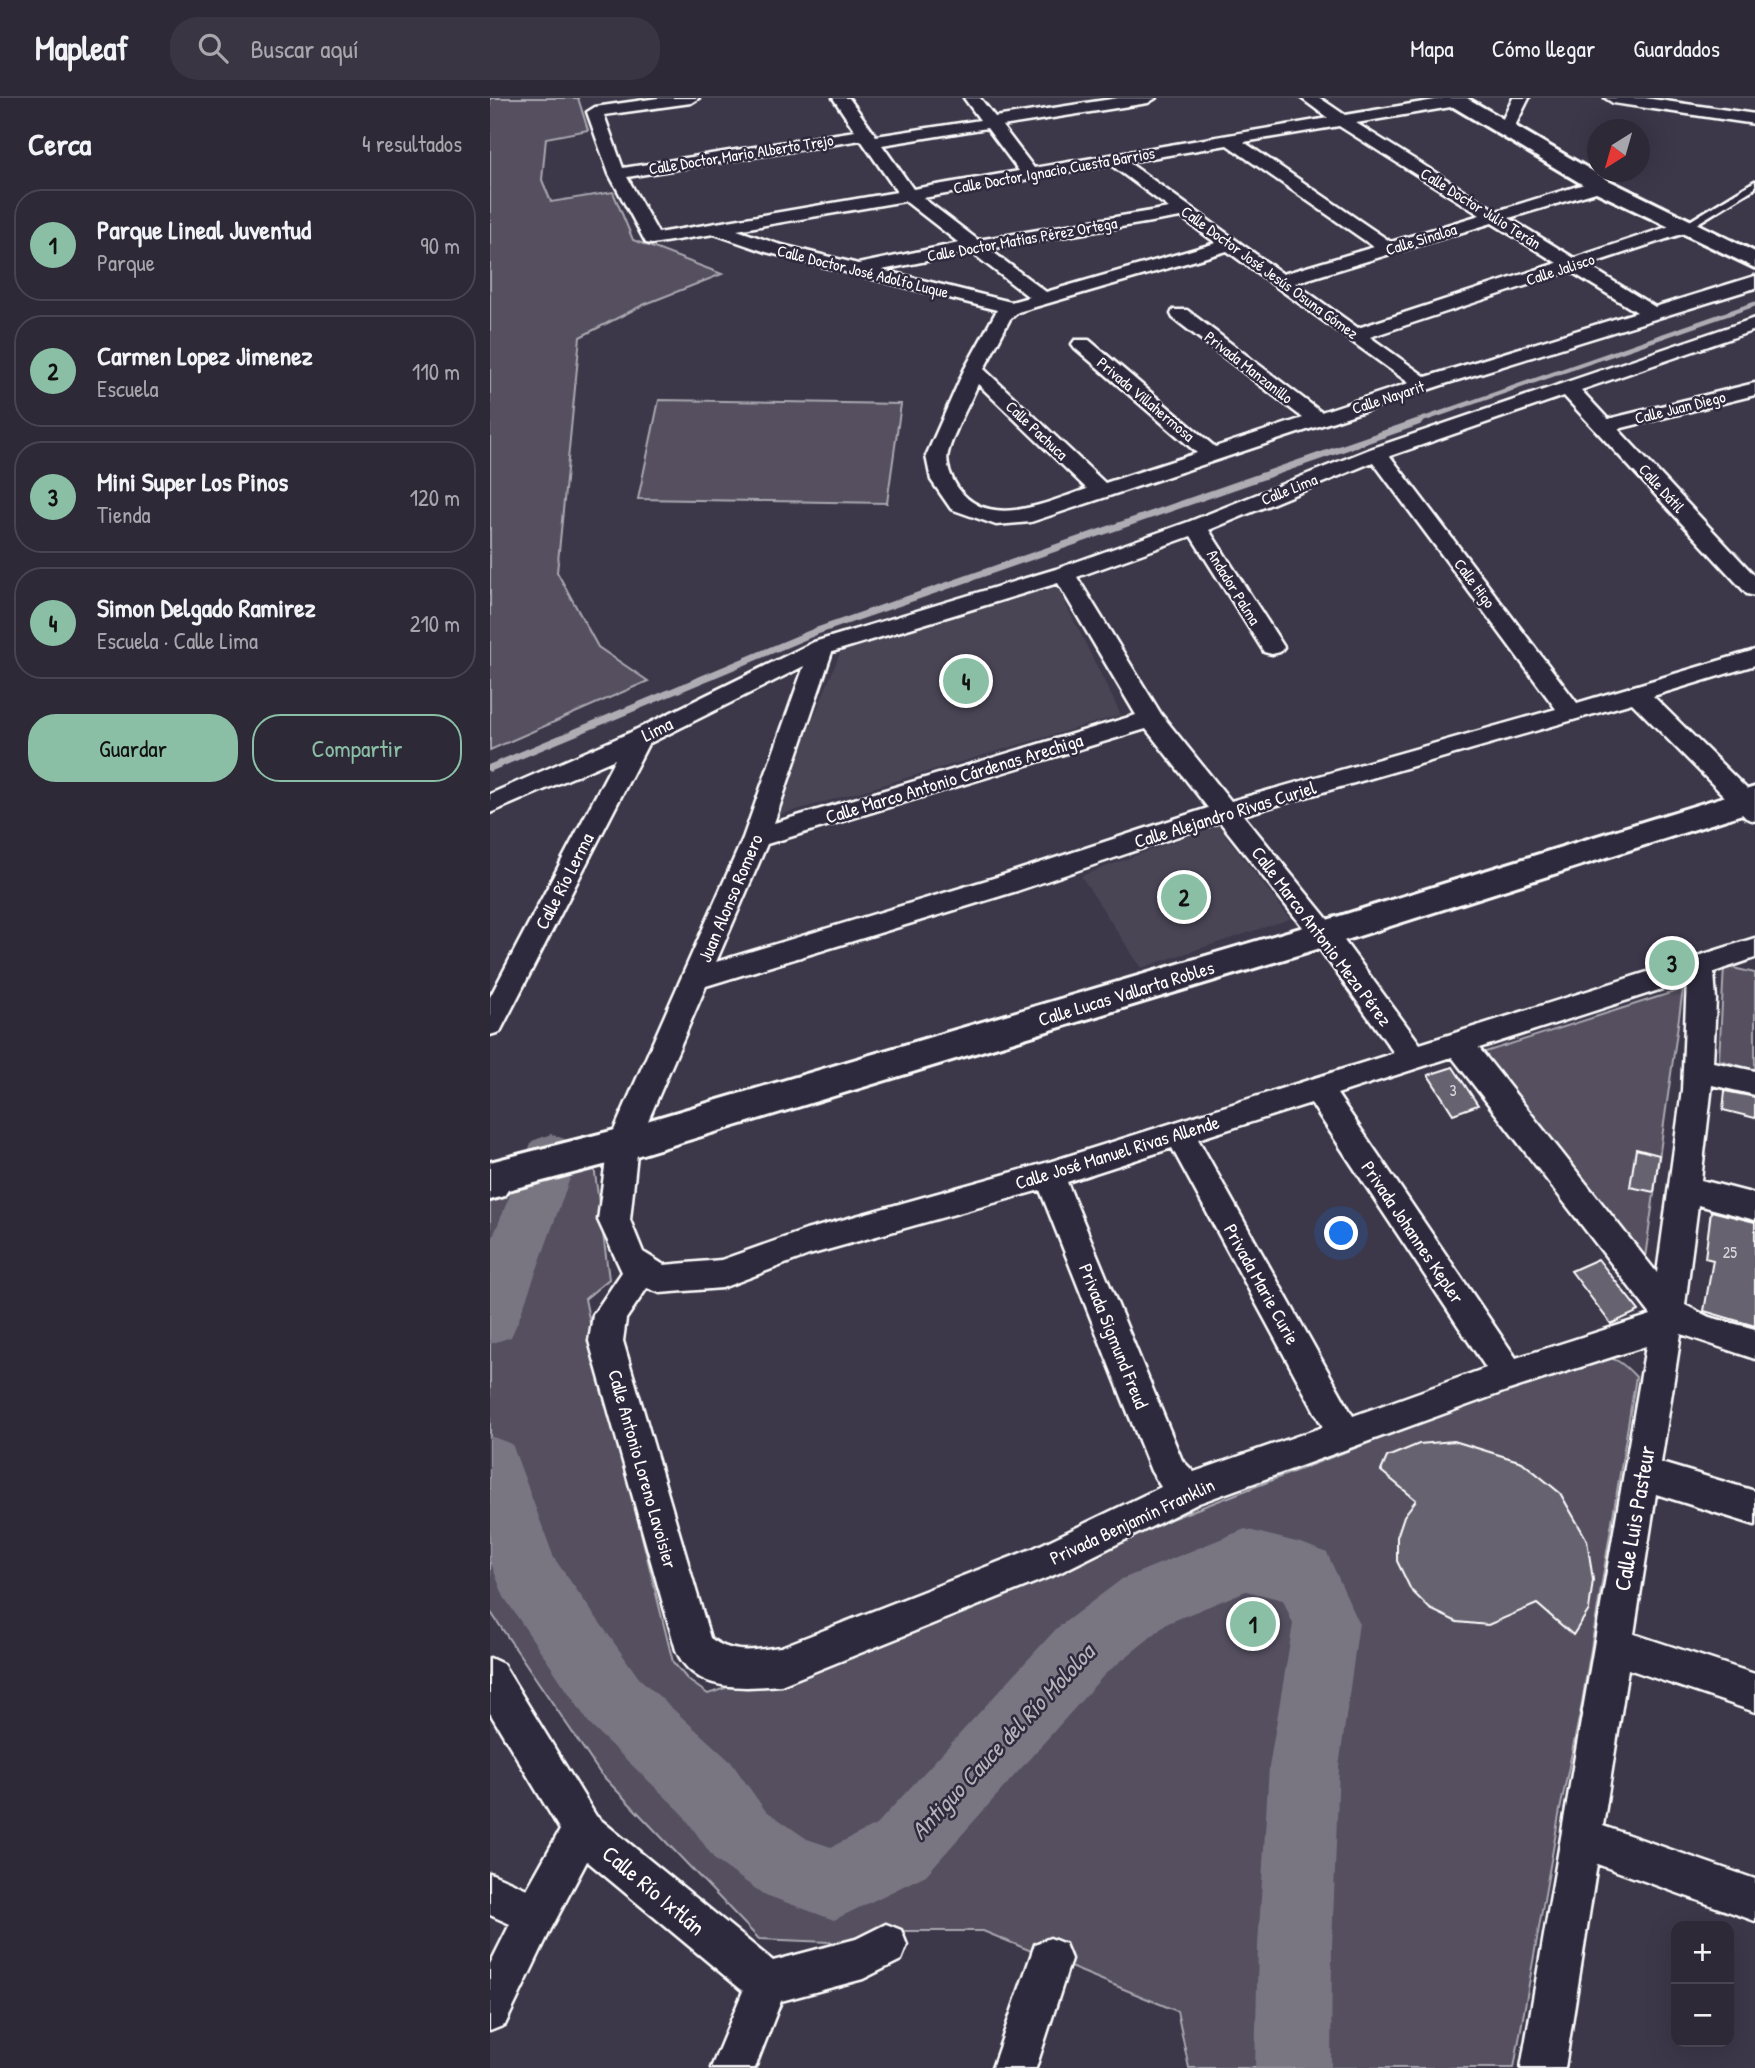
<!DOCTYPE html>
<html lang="es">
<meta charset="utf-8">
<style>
:root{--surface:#2d2937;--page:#393542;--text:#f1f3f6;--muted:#a7a6ad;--line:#484552;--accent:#8abfa5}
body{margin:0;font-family:"Patrick Hand",sans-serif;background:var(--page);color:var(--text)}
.controls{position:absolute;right:21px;bottom:21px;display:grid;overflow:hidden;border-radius:14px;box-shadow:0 7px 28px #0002}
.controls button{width:63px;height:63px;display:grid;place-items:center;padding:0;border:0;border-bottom:2px solid var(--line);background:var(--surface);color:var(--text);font:35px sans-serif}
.compass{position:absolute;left:1097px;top:21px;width:63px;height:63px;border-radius:50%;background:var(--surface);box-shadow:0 7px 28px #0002;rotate:217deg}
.you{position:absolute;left:852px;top:1136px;width:24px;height:24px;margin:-18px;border:5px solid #fff;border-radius:50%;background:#1a73e8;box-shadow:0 0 0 10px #1a73e833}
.badge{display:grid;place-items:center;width:46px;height:46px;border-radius:50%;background:var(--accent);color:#111;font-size:23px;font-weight:700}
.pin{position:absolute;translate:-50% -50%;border:4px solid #fff;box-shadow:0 2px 7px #0006}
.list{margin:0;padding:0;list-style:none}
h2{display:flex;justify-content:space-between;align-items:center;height:91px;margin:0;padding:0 28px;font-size:30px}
h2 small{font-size:23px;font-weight:400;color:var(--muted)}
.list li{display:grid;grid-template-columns:46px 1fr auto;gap:21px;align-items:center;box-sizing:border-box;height:112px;margin:0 14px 14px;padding:0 14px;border:2px solid var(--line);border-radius:28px}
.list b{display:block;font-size:26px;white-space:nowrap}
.list p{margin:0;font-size:23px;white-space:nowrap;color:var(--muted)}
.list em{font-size:23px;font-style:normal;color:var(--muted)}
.actions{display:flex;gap:14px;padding:21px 28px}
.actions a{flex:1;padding:16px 0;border:2px solid var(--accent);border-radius:28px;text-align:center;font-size:24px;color:var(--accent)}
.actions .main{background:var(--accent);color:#111}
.icon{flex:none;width:38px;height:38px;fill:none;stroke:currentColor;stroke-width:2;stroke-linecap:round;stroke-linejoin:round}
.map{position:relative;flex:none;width:1265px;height:1970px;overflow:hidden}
header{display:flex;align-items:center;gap:42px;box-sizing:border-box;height:98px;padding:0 35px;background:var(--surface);border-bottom:2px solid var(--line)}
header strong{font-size:33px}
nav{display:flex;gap:38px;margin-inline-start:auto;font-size:24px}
.search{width:490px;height:63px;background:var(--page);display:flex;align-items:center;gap:18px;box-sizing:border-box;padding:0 24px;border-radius:28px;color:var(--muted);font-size:26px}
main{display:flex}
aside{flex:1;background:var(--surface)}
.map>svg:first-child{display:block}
</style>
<header>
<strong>Mapleaf</strong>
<div class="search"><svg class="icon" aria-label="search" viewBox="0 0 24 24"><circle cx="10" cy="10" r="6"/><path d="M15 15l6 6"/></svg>Buscar aquí</div>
<nav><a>Mapa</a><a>Cómo llegar</a><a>Guardados</a></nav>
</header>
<main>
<aside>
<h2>Cerca<small>4 resultados</small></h2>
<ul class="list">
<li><span class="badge">1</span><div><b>Parque Lineal Juventud</b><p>Parque</p></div><em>90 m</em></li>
<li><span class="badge">2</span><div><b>Carmen Lopez Jimenez</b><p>Escuela</p></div><em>110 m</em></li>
<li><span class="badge">3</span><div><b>Mini Super Los Pinos</b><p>Tienda</p></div><em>120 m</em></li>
<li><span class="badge">4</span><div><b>Simon Delgado Ramirez</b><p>Escuela · Calle Lima</p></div><em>210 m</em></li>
</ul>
<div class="actions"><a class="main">Guardar</a><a>Compartir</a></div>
</aside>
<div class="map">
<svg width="1265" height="1970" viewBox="0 0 1265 1970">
<rect width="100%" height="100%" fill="#3c3749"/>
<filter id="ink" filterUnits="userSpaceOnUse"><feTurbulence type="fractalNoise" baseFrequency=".0143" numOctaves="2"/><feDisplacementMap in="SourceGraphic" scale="14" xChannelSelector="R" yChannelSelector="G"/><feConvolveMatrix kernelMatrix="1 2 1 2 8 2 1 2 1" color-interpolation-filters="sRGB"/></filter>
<g filter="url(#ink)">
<!-- built -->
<path fill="#494455" d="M566 486 631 617 283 719 352 550Z
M728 727 800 821 651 870 591 778Z"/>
<!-- green -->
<path fill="#555060" stroke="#aaa8b0" stroke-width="2" d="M0 0H88L98 32 56 40 52 82 61 104 123 94 143 142 232 176 153 207 90 239 67 474 108 549 158 583 0 652Z
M169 302 411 306 397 405 148 401Z
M1234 868 1265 875V972L1229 962Z
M1193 891 1153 1174 989 956Z
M103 1060 119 1181 95 1201 105 1249 183 1564 198 1582 218 1596 385 1539 681 1421 1105 1258C1125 1258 1133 1265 1146 1279L1091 1611 1070 1712 1024 1970H699L687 1913 493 1833H390L362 1845 269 1841 110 1675 0 1513V1094Z"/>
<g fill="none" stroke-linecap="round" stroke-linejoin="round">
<!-- stream-far1 -->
<path stroke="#afadb4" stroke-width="5" d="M923 325 1265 206"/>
<!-- stream -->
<path stroke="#afadb4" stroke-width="7" d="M0 670 327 533 928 324"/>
<!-- river -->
<path fill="#797682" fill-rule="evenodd" d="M61 1036 80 1043 88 1058 29 1221 21 1239 0 1246V1146L42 1043Z
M0 1338 22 1346 64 1460 149 1580 241 1664 275 1712 317 1741 341 1749 386 1727 567 1530 632 1481 755 1431 814 1446 837 1455 869 1525 849 1669 842 1848 841 1970H765L768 1848 779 1669 803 1526 793 1502 756 1493 678 1525 615 1576 436 1777 344 1822 273 1796 225 1762 191 1714 101 1628 14 1499 0 1463Z"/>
</g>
<!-- building -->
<path fill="#666270" stroke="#fff" stroke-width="2" d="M963 969 988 1007 963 1016 938 977Z
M1235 993 1265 999V1020L1233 1012Z
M1146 1051 1169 1057 1164 1094 1140 1089Z
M1221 1113 1265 1124V1228L1214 1213 1223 1162 1215 1160Z
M1108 1161 1149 1213 1121 1226 1081 1173Z
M964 1343 1032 1364 1070 1395 1097 1442 1103 1482 1099 1512 1083 1537 1047 1506 998 1527 967 1524 940 1511 921 1492 907 1463V1439L914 1418 926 1402 891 1373 897 1359 929 1346Z"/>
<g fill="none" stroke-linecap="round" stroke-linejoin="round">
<defs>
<path id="service" d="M1265 83V90L1198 131 1190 129Z"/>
<path id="minor" d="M168 0H209L201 5 114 17 133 70 365 33 343 0H359L386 38 490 22 474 0H490L505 19 628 0H666L658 5 512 28 544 70 838 20 811 0H830L855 17 957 0H973L975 3 973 6 967 8 866 25 1007 113 1104 83H1116L1119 87 1116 91 1019 120 1084 160 1189 125H1201L1204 129 1201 133 1097 167 1165 209 1265 178V190L958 285 541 424 506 427 461 411 441 382 436 358 474 272 507 212 276 154 224 136 162 146 156 145 119 76 97 14 105 9ZM849 28 990 117 901 144 754 44ZM497 30 529 73 423 91 392 47ZM371 42 407 94 168 135 137 79ZM737 47 884 149 793 176 638 64ZM621 67 679 110 488 142 433 100ZM415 103 469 145 368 166 288 146 247 132ZM691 119 726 145 556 194 499 151ZM1002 125 1067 165 868 230 805 185ZM737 153 919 285 831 314 697 212H683L681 216 683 220 813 320 725 349 599 242H585L582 246 585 250 707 355 615 385 494 271 520 221 528 214ZM481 154 539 199 521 204 392 172ZM1080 173 1147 214 936 279 880 239ZM488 286 597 391C557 404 499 433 468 390 462 382 455 366 458 355 464 332 478 309 488 286Z
M1023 0H1039L1021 36H1009L1007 33Z
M1115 0H1155L1265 16V26L1123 5Z
M1265 220V232L1091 292 1118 321 1265 285V297L1128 331 1265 478V498L1257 496 1074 298 900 358 1087 605 1265 552V567L1163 598 1265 699V723L1256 720 1142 605 753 717 844 829 930 946 1265 840V860L1224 874 1226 902 1223 964 1265 973V997L1222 987 1211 1082 1265 1096V1122L1208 1107 1195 1207 1219 1219 1265 1231V1261L1191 1236 1171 1365 1265 1393V1427L1166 1396 1144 1536 1265 1576V1614L1138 1571 1113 1728 1265 1781V1823L1107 1766 1075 1970H1031L1156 1248 1019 1292 709 1405 569 1475 291 1587C252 1590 204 1595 186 1552L99 1243 103 1217 132 1174 108 1122 118 1046 253 740 314 568 158 646 14 926 10 934 0 937V899L125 661 0 715V696L139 635 324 544 566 471 698 424 880 351ZM883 364 1066 611 741 703 671 616 587 479 701 438 774 554 782 556 790 554 794 549 719 432ZM568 485 646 617 284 725 342 554ZM656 631 718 710 507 779 226 864 277 746ZM730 724 824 843 904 955 559 1064 316 1132 231 1162 174 1167 153 1154 140 1122 148 1046 216 888 527 793ZM1197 883 1192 992 1167 1175 989 950ZM962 959 1161 1217 1026 1260 847 996ZM821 1005 996 1270 863 1318 708 1041ZM682 1050 833 1329 704 1374 692 1362 577 1084ZM550 1092 661 1373 671 1389 544 1450 291 1549C263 1552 244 1558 220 1540L133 1243 136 1221 157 1190 170 1195 232 1190 319 1157Z
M0 1560 13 1566 106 1718 283 1863 366 1841 396 1826 411 1832 417 1847 411 1862 373 1881 291 1903 265 1970H221L253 1893 97 1763 61 1831 15 1927 0 1933V1866L20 1826 0 1817V1775L37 1791 70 1732 0 1615Z
M560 1840 575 1846 581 1861 546 1970H502L545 1846Z"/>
<path id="tertiary" d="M952 0H977L1118 82 1265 154V170L1102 92 955 4Z
M1265 689V712L847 845 133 1062 18 1092 14 1098 0 1102V1064L4 1063 133 1030 824 826Z"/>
</defs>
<!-- service casing -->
<use href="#service" stroke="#fff" stroke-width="5"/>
<!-- minor casing -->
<use href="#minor" stroke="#fff" stroke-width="5"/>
<!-- tertiary casing -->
<use href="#tertiary" stroke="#fff" stroke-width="6"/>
<!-- service -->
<use href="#service" fill="#2f2a3d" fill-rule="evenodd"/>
<!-- minor -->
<use href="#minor" fill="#2f2a3d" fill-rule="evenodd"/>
<!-- tertiary -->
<use href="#tertiary" fill="#2f2a3d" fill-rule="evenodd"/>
</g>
</g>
<g text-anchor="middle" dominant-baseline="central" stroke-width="5" stroke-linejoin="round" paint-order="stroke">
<!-- far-street labels -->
<g font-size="16" fill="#fff" stroke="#2f2a3d">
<text transform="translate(251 56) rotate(-9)">Calle Doctor Mario Alberto Trejo</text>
<text transform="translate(564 72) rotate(-10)">Calle Doctor Ignacio Cuesta Barrios</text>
<text transform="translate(991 110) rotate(32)">Calle Doctor Julio Terán</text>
<text transform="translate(532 141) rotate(-10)">Calle Doctor Matías Pérez Ortega</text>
<text transform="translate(931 141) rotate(-17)">Calle Sinaloa</text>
<text transform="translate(1070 171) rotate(-18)">Calle Jalisco</text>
<text transform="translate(373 173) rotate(14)">Calle Doctor José Adolfo Luque</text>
<text transform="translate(780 174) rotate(36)">Calle Doctor José Jesús Osuna Gómez</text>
<text transform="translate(759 269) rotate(38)">Privada Manzanillo</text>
<text transform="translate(898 299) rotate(-18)">Calle Nayarit</text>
<text transform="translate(656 301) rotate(40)">Privada Villahermosa</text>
<text transform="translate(1190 309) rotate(-14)">Calle Juan Diego</text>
<text transform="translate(547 332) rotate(43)">Calle Pachuca</text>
<text transform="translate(1172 390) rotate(48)">Calle Dátil</text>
<text transform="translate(799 391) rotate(-22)">Calle Lima</text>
<text transform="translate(985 485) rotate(53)">Calle Higo</text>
<text transform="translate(744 489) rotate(58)">Andador Palma</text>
</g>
<!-- number labels -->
<g font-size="16" fill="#d9d8db">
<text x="963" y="992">3</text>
<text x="1240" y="1154">25</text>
</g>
<!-- street labels -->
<g font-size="19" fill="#fff" stroke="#2f2a3d">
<text transform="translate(167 631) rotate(-26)">Lima</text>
<text transform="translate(464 680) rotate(-17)">Calle Marco Antonio Cárdenas Arechiga</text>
<text transform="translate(735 716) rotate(-17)">Calle Alejandro Rivas Curiel</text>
<text transform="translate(74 783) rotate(-63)">Calle Río Lerma</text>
<text transform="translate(240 800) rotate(-67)">Juan Alonso Romero</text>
<text transform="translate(832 838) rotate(53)">Calle Marco Antonio Meza Pérez</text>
<text transform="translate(636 895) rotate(-17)">Calle Lucas Vallarta Robles</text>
<text transform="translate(627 1054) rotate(-17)">Calle José Manuel Rivas Allende</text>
<text transform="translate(923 1134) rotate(56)">Privada Johannes Kepler</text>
<text transform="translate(772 1186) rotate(61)">Privada Marie Curie</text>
<text transform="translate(624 1238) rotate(68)">Privada Sigmund Freud</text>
<text transform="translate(153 1371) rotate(74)">Calle Antonio Loreno Lavoisier</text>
<text transform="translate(642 1423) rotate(-25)">Privada Benjamín Franklin</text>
</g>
<!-- near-street labels -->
<g font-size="23" fill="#fff" stroke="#2f2a3d">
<text transform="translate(1144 1420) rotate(-80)">Calle Luis Pasteur</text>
<text transform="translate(164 1792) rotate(40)">Calle Río Ixtlán</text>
</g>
<!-- near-water labels -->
<g font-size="24" font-style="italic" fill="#b5b4ba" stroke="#2f2a3d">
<text transform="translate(512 1643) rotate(-47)">Antiguo Cauce del Río Mololoa</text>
</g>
</g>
</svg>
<div class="controls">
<button>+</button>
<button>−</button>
</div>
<svg class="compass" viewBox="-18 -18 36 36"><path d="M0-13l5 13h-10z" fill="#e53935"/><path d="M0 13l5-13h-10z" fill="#a7a6ad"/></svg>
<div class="you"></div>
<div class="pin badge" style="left:763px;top:1526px">1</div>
<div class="pin badge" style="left:694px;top:799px">2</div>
<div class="pin badge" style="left:1182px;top:865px">3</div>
<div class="pin badge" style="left:476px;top:583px">4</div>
</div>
</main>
